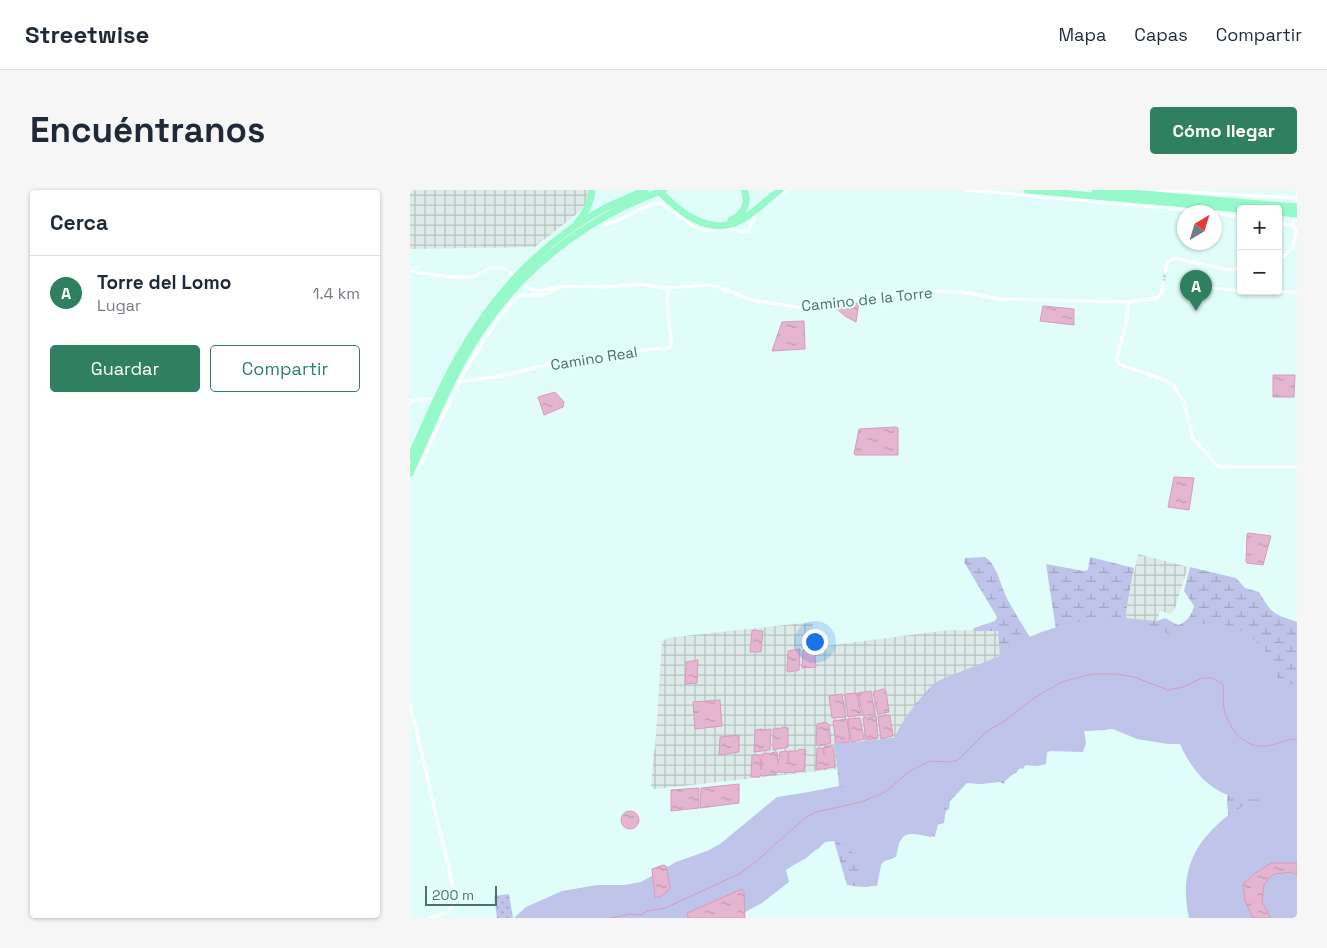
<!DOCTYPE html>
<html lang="es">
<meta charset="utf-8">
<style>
:root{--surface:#fff;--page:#f6f6f7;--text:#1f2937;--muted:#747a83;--line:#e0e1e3;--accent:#2f8061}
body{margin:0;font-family:"Space Grotesk",sans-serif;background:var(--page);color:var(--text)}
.controls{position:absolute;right:15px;top:15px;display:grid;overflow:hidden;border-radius:5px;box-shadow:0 1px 4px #0004}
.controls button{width:45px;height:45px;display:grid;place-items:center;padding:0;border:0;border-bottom:1px solid var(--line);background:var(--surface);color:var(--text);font:25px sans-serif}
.compass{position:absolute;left:767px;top:15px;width:45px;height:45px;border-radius:50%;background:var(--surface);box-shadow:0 1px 4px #0004;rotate:38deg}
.scale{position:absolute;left:15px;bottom:12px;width:72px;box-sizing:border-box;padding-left:5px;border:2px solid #477463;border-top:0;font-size:14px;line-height:18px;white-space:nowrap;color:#477463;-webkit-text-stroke:4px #e7fffc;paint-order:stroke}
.you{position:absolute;left:404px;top:451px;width:18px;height:18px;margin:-12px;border:4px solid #fff;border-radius:50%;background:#1a73e8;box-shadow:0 0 0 8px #1a73e833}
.badge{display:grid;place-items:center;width:32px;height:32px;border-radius:50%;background:var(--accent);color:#fff;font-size:16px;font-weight:700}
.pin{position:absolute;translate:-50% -41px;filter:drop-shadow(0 1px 2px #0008)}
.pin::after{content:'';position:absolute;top:26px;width:18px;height:15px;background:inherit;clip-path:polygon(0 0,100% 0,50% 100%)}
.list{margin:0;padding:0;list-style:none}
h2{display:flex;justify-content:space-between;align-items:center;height:65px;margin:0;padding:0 20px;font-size:21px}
h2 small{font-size:16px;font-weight:400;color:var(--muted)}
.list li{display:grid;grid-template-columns:32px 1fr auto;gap:15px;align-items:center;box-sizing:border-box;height:75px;padding:0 20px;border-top:1px solid var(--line)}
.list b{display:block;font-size:19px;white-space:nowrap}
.list p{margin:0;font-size:16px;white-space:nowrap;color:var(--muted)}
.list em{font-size:16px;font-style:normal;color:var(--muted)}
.actions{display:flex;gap:10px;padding:15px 20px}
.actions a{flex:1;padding:11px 0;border:1px solid var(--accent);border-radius:5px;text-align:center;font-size:18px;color:var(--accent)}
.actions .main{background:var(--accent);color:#fff}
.map{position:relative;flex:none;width:887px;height:728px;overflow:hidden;border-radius:5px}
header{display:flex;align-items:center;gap:30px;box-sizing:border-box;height:70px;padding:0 25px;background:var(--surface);border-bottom:1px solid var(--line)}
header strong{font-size:24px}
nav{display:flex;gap:28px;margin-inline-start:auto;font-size:18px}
.intro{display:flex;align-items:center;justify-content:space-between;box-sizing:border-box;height:120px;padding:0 30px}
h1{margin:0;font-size:35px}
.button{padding:12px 22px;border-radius:5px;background:var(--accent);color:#fff;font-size:18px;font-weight:700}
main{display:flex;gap:30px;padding:0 30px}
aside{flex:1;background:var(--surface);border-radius:5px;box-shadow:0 1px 4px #0004}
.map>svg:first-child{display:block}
</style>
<header>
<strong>Streetwise</strong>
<nav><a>Mapa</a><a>Capas</a><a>Compartir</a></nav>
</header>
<div class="intro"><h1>Encuéntranos</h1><a class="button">Cómo llegar</a></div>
<main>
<aside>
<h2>Cerca<small></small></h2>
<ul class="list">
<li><span class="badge">A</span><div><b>Torre del Lomo</b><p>Lugar</p></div><em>1.4 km</em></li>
</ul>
<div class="actions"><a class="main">Guardar</a><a>Compartir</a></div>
</aside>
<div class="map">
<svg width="887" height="728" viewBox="0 0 887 728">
<defs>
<pattern id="industrial-grid" width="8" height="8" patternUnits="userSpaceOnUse" patternTransform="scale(1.25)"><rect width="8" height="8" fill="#dcebe7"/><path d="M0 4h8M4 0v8" fill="none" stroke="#b4c3bf"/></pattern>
<pattern id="grass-dots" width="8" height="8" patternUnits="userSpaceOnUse" patternTransform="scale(1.25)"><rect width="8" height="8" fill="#bfc5ea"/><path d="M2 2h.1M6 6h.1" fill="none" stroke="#9da5c1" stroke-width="1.8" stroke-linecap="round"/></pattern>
<pattern id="wetland-marsh" width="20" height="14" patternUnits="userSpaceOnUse" patternTransform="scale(1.25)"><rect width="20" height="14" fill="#bfc5ea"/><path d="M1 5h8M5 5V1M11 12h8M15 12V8" fill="none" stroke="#9da5c1"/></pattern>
<pattern id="water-ripples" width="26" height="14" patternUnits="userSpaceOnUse" patternTransform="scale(1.25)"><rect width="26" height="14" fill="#e6b5d1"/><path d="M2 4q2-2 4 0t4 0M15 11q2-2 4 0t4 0" fill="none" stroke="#bc98ad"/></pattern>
</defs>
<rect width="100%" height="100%" fill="#e0fdf9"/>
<!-- industrial -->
<path fill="url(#industrial-grid)" d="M0 0H179L174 18 125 57 0 59Z
M728 364 778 377 765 418 761 424 750 421 747 431 716 428 717 416Z
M402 432 407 457 539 440 588 441 590 469 485 548 428 579 244 599 241 596 244 560H245L252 451 255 450 256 448Z"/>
<!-- grass -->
<path fill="url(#grass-dots)" d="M99 704 103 728H87L84 706Z"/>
<!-- wetland -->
<path fill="url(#wetland-marsh)" d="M575 367C588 375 591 399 599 412 607 427 617 442 626 457L648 453 636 374 674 381 678 380 680 367 724 378 717 416 716 428 747 431 755 428 768 435C777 432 782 425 784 416L774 401 780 377 826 388 835 398 849 402C862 424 863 424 887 432V614L819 631 817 612 818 597 760 517 694 540 674 541 676 552C660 556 620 562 613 579L609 578 606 583 602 584 596 580 594 594 590 592 570 594 557 593 540 611 539 619 536 621 533 633 527 635 525 647 499 642 495 643 489 653 486 667 472 672 465 695C456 699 446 696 437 695L424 651 415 652 395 669 375 679 237 728 265 693 366 609 429 596 425 555 485 548C487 537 517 497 527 492 547 482 570 476 590 469L588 441H563L564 438 585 431 587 427 554 372 555 368Z"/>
<!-- green -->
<path fill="#bfc5ea" d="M705 427C724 430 741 434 758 444 765 441 772 438 780 436 825 425 859 450 869 493L887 495V728H779C771 692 778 662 806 636 814 628 823 621 834 616 841 614 850 613 857 610 847 609 838 610 829 608 800 603 781 579 770 554H758L727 549 703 539 673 541V545L676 553 673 562 639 561 637 563 636 574 628 576 614 575 595 591 568 594 557 591C552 600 542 608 533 613L535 624 534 633 528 634 526 642 521 647C493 641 493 642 483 667H478L471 675 467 696 455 695 450 686 453 680 451 672 445 670 439 655 430 654 429 649 425 648 422 651 417 650 408 659 400 662 398 666 376 680 379 692 352 713 324 728H104L116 717 152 701 187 695H214L231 692 266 672 297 661 310 654 367 607 432 597 424 554 484 548 503 519 528 491 592 465 593 460C631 439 662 431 705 427Z"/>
<!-- water -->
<path fill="url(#water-ripples)" stroke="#d89bbe" d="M449 113 446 132 435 126 427 119 428 115Z
M633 116 664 119V135L630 131Z
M394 131 395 159 362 161 372 132Z
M863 185H885L884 207H863Z
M145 202 154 212 153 217 134 225 128 207Z
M486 237 488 238V265H445L444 264 449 239Z
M764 287 784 288 779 320 758 317Z
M839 343 861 346 853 375 837 373 836 371 837 344Z
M342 440 353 441 351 462H340Z
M390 459 389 480 379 482 377 481 378 461Z
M404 459 406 477 392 478 393 460Z
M288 470 287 493 275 494 276 472Z
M473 499 476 501 479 522 468 524 463 502Z
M461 501 465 524 453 526 448 503Z
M447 503 451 525 438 527 435 505V504Z
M432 504 436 527 422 528 419 506Z
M310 510 312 536 285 539 283 512Z
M478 525 480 526 483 546 471 549 468 527Z
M466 526 468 548 457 550 456 549 453 528Z
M450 528 454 549 442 552 441 550 438 529Z
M437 529 440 552 428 553H426L423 531Z
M416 532 419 535 421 553 408 556 406 554 407 534Z
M372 537 378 538V557L363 560V539L369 538 371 539Z
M352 539 353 540 361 539 360 560 344 562 345 540Z
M329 545V562L309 565 310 547Z
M421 556 423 557 425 577 406 580 407 558H413L414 565V557Z
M390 559 396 560 394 581 387 582 386 580 385 583 368 582 366 584 352 586 350 584V587H341L342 565H350L351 580 352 564 359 563 360 565 361 563 367 562 368 575 370 562 378 561V571L379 561H387Z
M329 594V613L290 618 291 598Z
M289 598V618L261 621V600Z
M211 630a9 9 0 1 1 18 0a9 9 0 1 1-18 0Z
M861 673H887V685L882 682 864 684 854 694 852 712 861 728H843L835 711 833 694 844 684Z
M253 675 256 676 257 679 260 699 250 707H245L242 679Z
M332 699 334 701 335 728H278L277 723Z"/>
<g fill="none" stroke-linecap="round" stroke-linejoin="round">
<!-- stream -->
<path stroke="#d89bbe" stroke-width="1" d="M200 728 222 724 231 725 237 721 255 718 329 684 343 674 395 628 406 622 451 612 475 602 500 581 520 571 539 572 548 570 576 542 596 530 624 508 652 492 682 484H706L724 487 758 500 773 497 792 488H802L813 494C815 503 812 510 814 518 817 535 833 558 853 556 866 556 873 549 887 549"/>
<!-- minor-tunnel -->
<path stroke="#badbd4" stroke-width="3" stroke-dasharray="3 1.5" stroke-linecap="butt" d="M754 92 755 82"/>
<!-- minor -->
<path stroke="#fff" stroke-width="3" d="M556 0 804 22
M748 0 885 8
M887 5 885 8 887 11
M358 14 377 0
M804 23 831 27
M868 33 883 35
M196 35C211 30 237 14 250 13 255 13 277 33 285 37 298 43 310 37 323 39 329 40 332 43 338 42L346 24
M884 36 883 31 887 30
M868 70C881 63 886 53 886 38
M0 81C20 84 42 89 62 87 71 85 77 77 87 77 95 77 101 82 107 88
M755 82 758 72 764 68 818 80 831 78
M111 92 118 98 129 101 154 96 196 97 229 94 257 98 295 95 306 96 342 110 391 118 420 112 508 101 553 102 589 109 718 112 747 108 752 102 754 92
M789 95 795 97 831 101
M868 101 887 103
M718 112 717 130 706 171 711 175 757 191 764 196 774 213 783 248 806 275 811 277H887
M49 192 91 186 148 172 190 168 219 161 259 158 262 153 259 134 257 98
M0 211 20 209
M9 279C31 229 52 179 85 134 92 124 100 112 110 105H134L154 96
M0 514 45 705C46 722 34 724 20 728"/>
<!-- motorway -->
<path stroke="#95f9ca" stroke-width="7" d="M248 0C270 23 301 48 333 29 346 21 358 9 370 0
M617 0 831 19
M685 0 887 17
M868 22 887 24
M321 30C333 25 340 12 334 0
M167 33C176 23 181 13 182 0
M0 268C15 235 29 201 47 169 82 106 133 50 197 17 210 11 223 6 235 0
M0 283C19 242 36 199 59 160 103 85 172 29 254 0"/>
</g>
<g text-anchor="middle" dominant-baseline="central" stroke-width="4" stroke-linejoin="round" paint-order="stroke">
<!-- street labels -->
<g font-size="15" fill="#477463" stroke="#e7fffc">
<text transform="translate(457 109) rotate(-6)">Camino de la Torre</text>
<text transform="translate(184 168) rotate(-9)">Camino Real</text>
</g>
</g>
</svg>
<div class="controls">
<button>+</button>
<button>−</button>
</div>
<svg class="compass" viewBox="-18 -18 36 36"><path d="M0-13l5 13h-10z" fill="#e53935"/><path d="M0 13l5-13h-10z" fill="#747a83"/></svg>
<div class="scale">200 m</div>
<div class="you"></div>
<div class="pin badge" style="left:786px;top:121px">A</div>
</div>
</main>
